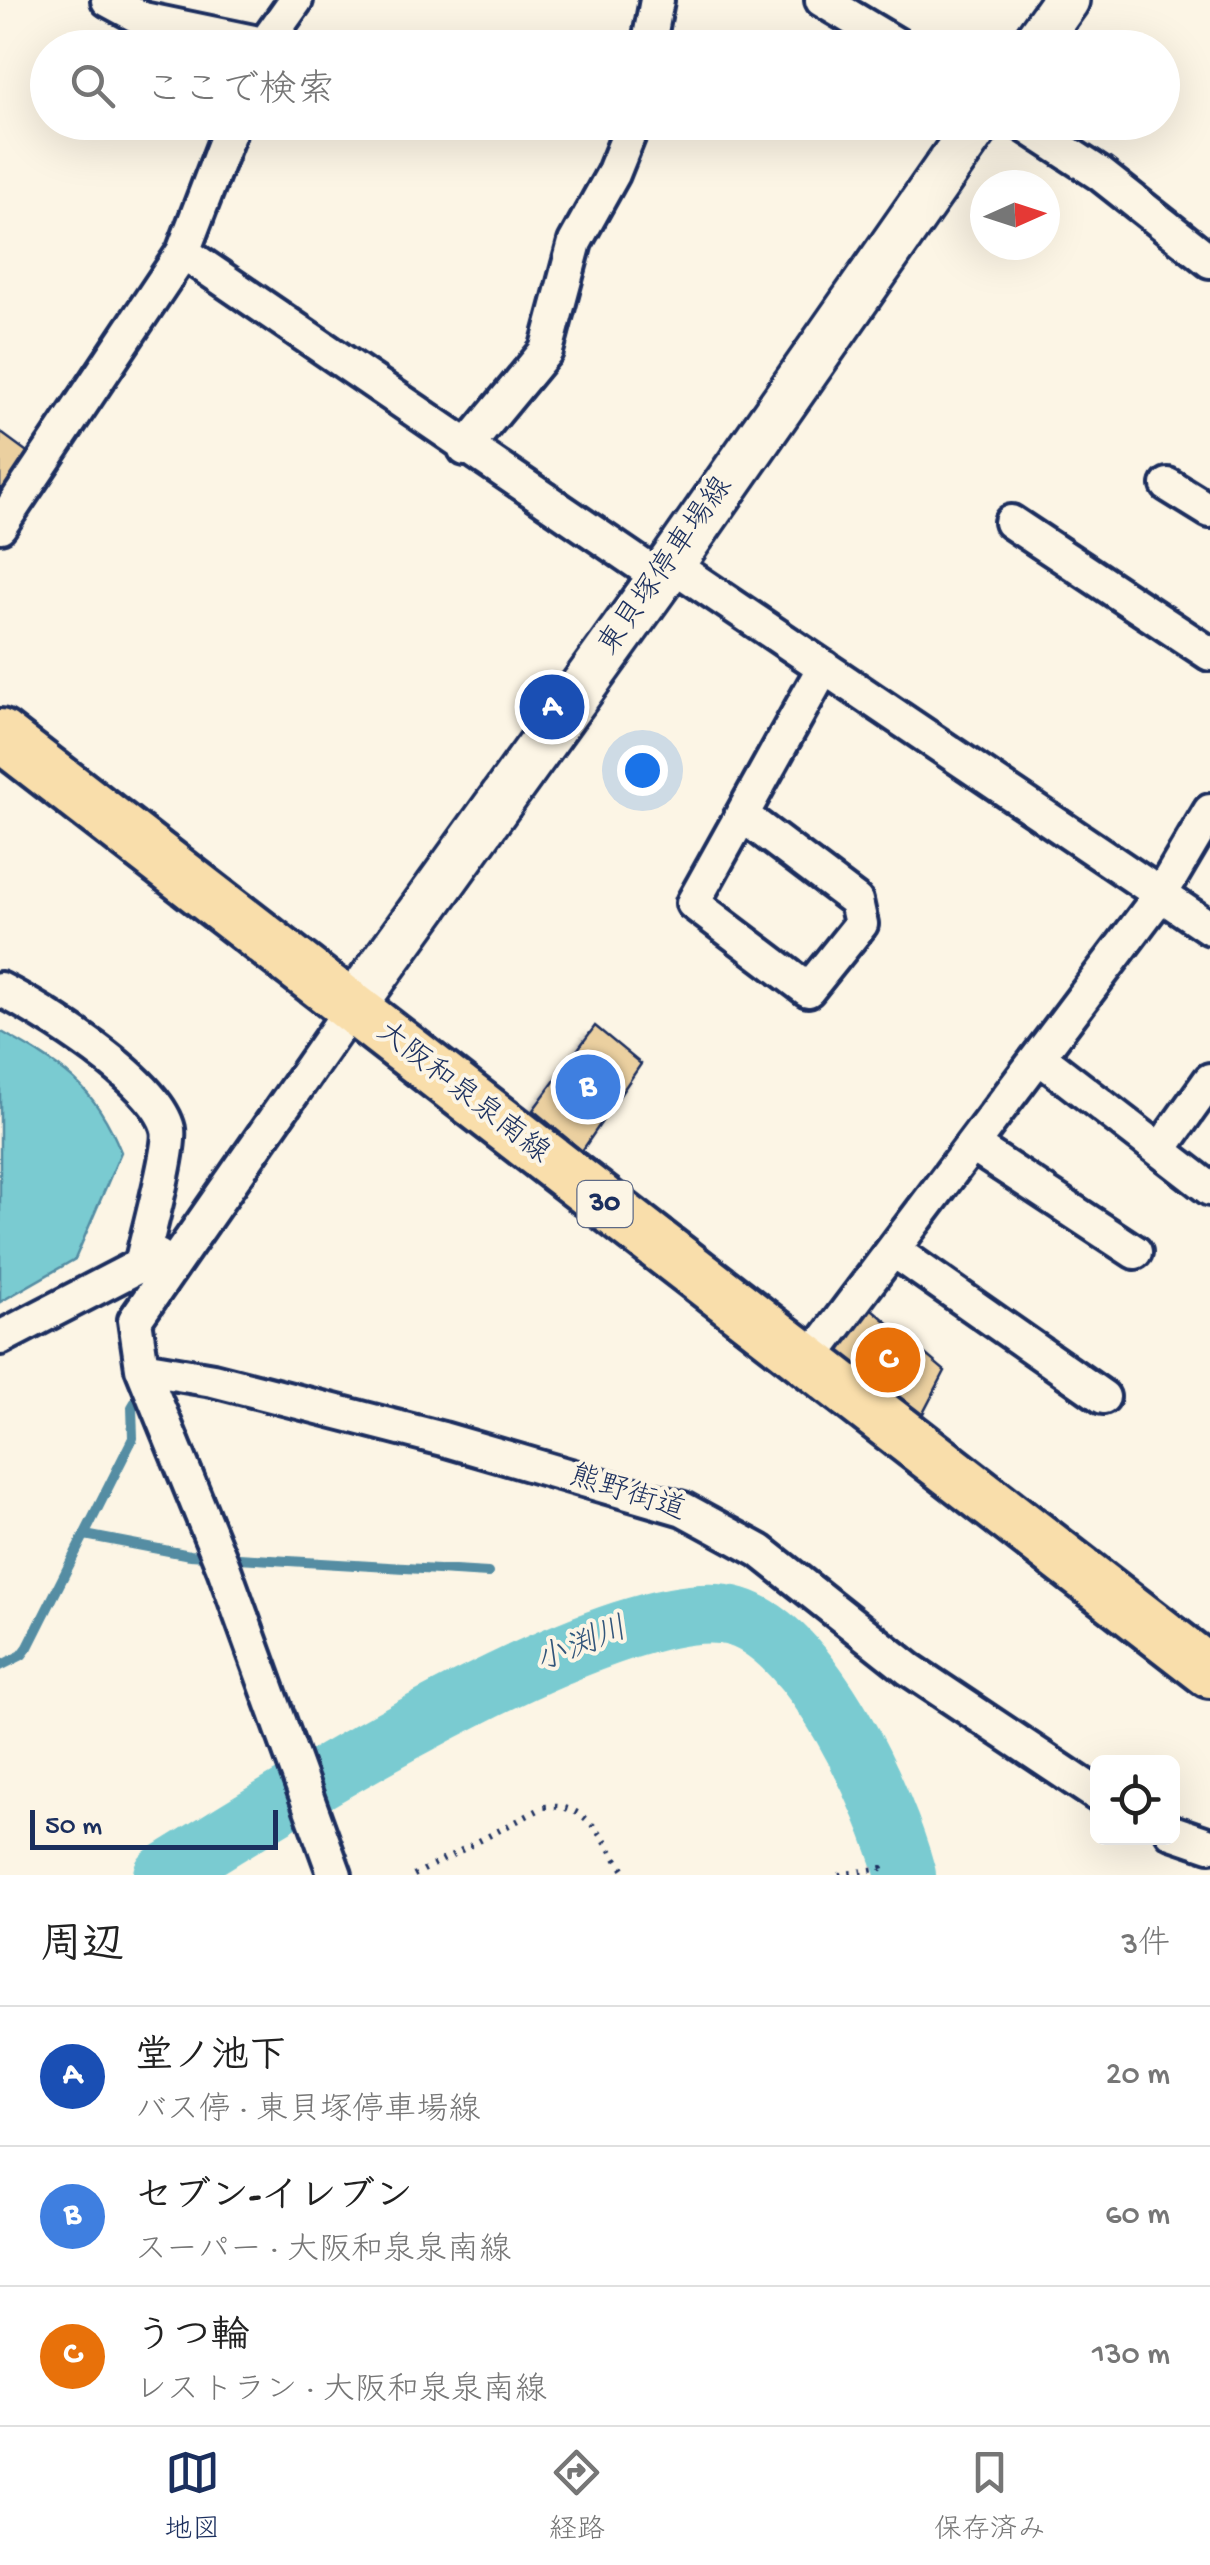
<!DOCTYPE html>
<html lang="ja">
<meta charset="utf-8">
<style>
:root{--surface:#fff;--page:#f2f2f2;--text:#222;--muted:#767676;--line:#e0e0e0;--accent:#1b2f5e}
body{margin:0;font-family:"Gochi Hand","Klee One",sans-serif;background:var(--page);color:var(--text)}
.controls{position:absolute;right:30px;bottom:30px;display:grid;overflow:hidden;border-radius:15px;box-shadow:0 10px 40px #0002}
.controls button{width:90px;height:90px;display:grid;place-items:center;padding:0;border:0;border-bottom:2px solid var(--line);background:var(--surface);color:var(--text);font:50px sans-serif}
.compass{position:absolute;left:970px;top:170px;width:90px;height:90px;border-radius:50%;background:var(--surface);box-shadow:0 10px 40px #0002;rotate:87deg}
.scale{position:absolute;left:30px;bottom:25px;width:248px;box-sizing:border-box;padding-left:10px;border:5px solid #1b2f5e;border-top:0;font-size:28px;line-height:35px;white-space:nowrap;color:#1b2f5e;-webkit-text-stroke:8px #fcf5e5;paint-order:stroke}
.you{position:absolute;left:642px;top:770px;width:35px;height:35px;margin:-25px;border:8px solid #fff;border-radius:50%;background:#1a73e8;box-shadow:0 0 0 15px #1a73e833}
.badge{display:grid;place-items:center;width:65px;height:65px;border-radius:50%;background:var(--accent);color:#fff;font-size:32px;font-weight:700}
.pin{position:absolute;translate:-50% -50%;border:5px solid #fff;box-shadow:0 2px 10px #0006}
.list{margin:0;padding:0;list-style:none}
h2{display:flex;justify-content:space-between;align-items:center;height:130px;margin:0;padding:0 40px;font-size:42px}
h2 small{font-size:32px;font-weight:400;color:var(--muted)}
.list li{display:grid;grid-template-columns:65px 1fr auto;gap:30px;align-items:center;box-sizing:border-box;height:140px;padding:0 40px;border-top:2px solid var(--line)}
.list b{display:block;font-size:38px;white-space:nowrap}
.list p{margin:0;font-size:32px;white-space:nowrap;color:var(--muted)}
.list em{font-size:32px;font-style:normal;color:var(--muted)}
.icon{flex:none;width:55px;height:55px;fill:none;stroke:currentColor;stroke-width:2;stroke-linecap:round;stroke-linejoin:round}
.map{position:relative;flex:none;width:1210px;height:1875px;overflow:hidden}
.search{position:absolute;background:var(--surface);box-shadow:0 10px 40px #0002;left:30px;right:30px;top:30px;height:110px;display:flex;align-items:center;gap:25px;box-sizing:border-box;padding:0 35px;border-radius:55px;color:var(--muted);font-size:38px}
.sheet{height:550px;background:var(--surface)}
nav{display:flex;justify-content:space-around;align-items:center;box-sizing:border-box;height:140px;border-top:2px solid var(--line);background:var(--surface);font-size:28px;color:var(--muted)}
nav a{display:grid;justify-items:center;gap:5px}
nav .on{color:var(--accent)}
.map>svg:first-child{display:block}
</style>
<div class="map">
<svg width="1210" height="1875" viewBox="0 0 1210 1875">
<defs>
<filter id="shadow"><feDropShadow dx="-9" dy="9" stdDeviation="2.5" flood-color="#0004"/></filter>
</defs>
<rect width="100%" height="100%" fill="#fcf5e5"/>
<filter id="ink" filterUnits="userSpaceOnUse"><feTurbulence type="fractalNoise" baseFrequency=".01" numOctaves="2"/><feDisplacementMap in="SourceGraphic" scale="20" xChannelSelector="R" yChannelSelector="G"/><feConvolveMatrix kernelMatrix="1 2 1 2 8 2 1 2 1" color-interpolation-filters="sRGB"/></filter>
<g filter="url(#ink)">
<!-- water -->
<path fill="#7acbd1" stroke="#548da3" stroke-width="2.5" d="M0 1031C61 1065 95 1085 121 1152L75 1259 0 1302Z"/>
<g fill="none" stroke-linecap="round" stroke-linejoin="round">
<!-- stream -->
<path stroke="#548da3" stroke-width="10" d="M85 1535 190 1555 488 1573
M0 1666 22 1655 28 1647 133 1438 132 1407 141 1392"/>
<!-- river -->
<path stroke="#7acbd1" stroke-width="60" d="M163 1875C268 1810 623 1583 736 1617 814 1640 886 1801 906 1875"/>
</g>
<!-- building -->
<path fill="#ebd0a0" stroke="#1b2f5e" stroke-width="2.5" filter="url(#shadow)" d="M0 432 30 454 0 494Z
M595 1026 641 1064 582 1151 533 1110Z
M866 1304 945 1371 920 1419 828 1348Z"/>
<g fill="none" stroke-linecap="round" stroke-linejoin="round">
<defs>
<path id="minor" d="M108 0 143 19 263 44
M822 0 902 48
M262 48 296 0
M648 48 657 0
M1020 122 1100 174 1210 261
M183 252 660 578
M465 449 546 351 575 242 613 174 634 122
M1168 485 1210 511
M1011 522 1210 654
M0 526 183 252 233 122
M671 564 1210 928
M742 815 856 901 861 924 808 990 693 903 824 667
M0 989C43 1011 157 1081 168 1129 172 1148 146 1240 141 1265
M1039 1057 1210 1189
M972 1145 1135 1252
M1160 1150 1210 1080
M893 1250 1103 1397
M0 1338 158 1256
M809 1361 1161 894 1210 811
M142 1368 213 1380 443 1439 683 1509 760 1551 909 1669 1098 1795
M1172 1832 1210 1845
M335 1875 224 1569 142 1368 135 1320 351 1009"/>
<path id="secondary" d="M1032 48 1066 0
M351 1009 671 564 979 122"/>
<path id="primary" d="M0 735 1210 1672"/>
</defs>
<!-- minor casing -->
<use href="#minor" stroke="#1b2f5e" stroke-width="40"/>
<!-- secondary casing -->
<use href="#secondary" stroke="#1b2f5e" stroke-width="52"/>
<!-- primary casing -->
<use href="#primary" stroke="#1b2f5e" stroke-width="58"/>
<!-- path -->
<path stroke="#1b2f5e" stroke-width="6" stroke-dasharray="2.5 8" stroke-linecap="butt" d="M414 1875 544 1807C590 1802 603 1841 627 1875
M839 1875 882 1868 884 1875"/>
<!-- minor -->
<use href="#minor" stroke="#fcf5e5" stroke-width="32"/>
<!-- secondary -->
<use href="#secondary" stroke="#fcf5e5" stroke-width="45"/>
<!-- primary -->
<use href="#primary" stroke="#f9deab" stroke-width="50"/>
</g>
</g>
<g text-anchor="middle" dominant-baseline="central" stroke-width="8" stroke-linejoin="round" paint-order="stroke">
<!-- shield labels -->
<rect fill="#fcf5e5" stroke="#5e6a86" stroke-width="2.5" x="577.5" y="1181" width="55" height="46" rx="8"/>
<g font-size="28" font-weight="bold" fill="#1b2f5e">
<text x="605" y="1204">30</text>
</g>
<!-- street labels -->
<g font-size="30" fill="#1b2f5e" stroke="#fcf5e5">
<text transform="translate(667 567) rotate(-55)">東貝塚停車場線</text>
<text transform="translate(462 1094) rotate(38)">大阪和泉泉南線</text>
<text transform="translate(627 1495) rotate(18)">熊野街道</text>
</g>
<!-- water labels -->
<g font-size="32" font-style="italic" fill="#33567b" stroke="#fcf5e5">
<text transform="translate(582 1647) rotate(-22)">小渕川</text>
</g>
</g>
</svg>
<div class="controls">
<button><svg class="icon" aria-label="locate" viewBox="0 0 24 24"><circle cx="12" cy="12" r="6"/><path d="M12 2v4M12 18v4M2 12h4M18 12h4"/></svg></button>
</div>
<svg class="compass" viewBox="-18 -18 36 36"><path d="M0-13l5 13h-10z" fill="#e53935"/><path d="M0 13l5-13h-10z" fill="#767676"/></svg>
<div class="scale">50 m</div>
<div class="you"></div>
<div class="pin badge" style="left:552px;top:707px;background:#1a4fb4">A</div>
<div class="pin badge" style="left:588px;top:1087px;background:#3f7fe0">B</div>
<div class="pin badge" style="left:888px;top:1360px;background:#e8710a">C</div>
<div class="search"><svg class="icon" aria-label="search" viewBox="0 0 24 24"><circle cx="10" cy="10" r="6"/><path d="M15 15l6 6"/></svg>ここで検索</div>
</div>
<section class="sheet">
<h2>周辺<small>3件</small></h2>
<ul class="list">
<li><span class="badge" style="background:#1a4fb4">A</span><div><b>堂ノ池下</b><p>バス停 · 東貝塚停車場線</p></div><em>20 m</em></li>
<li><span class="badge" style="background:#3f7fe0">B</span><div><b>セブン-イレブン</b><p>スーパー · 大阪和泉泉南線</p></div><em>60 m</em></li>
<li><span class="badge" style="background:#e8710a">C</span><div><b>うつ輪</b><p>レストラン · 大阪和泉泉南線</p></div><em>130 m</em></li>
</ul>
</section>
<nav>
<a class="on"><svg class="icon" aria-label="map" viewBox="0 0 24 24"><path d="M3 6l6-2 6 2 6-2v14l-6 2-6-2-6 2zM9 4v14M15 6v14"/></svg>地図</a>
<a><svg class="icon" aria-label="directions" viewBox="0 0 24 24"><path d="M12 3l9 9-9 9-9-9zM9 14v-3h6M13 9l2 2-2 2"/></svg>経路</a>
<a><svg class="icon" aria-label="saved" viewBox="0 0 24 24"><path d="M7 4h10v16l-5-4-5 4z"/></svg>保存済み</a>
</nav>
